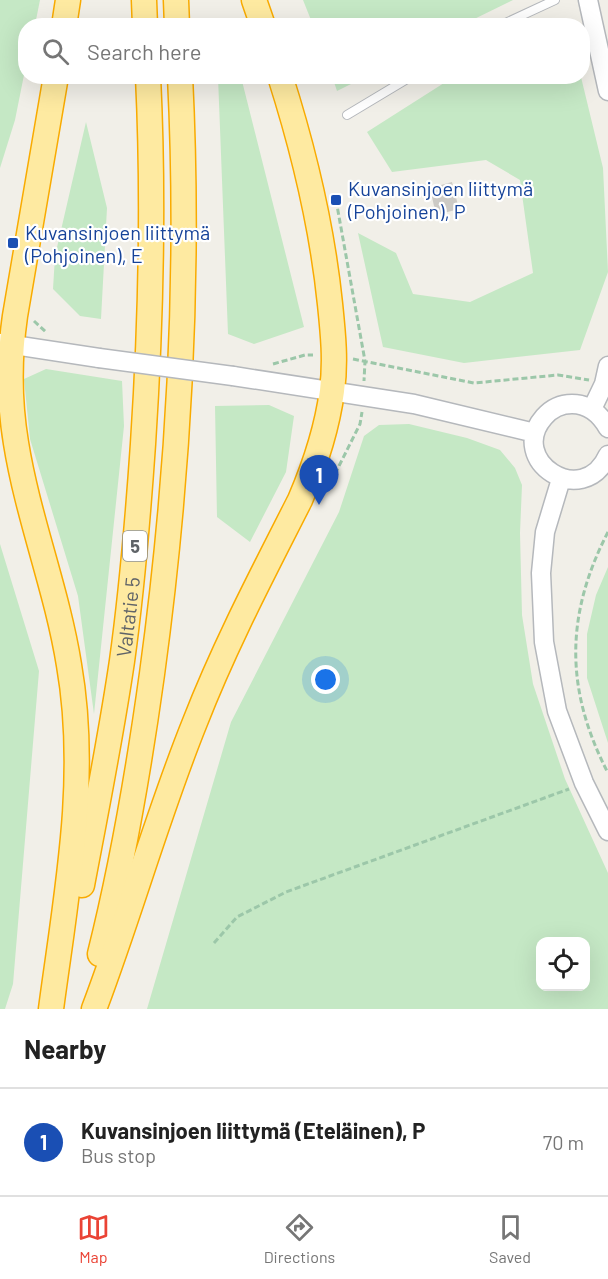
<!DOCTYPE html>
<meta charset="utf-8">
<style>
:root{--surface:#fff;--page:#f2f2f2;--text:#222;--muted:#767676;--line:#e0e0e0;--accent:#ea4335}
body{margin:0;font-family:Barlow,sans-serif;background:var(--page);color:var(--text)}
.controls{position:absolute;right:18px;bottom:18px;display:grid;overflow:hidden;border-radius:12px;box-shadow:0 6px 24px #0002}
.controls button{width:54px;height:54px;display:grid;place-items:center;padding:0;border:0;border-bottom:2px solid var(--line);background:var(--surface);color:var(--text);font:30px sans-serif}
.you{position:absolute;left:326px;top:680px;width:21px;height:21px;margin:-15px;border:4px solid #fff;border-radius:50%;background:#1a73e8;box-shadow:0 0 0 9px #1a73e833}
.badge{display:grid;place-items:center;width:39px;height:39px;border-radius:50%;background:var(--accent);color:#fff;font-size:20px;font-weight:700}
.pin{position:absolute;translate:-50% -50px;filter:drop-shadow(0 2px 3px #0008)}
.pin::after{content:'';position:absolute;top:32px;width:21px;height:18px;background:inherit;clip-path:polygon(0 0,100% 0,50% 100%)}
.list{margin:0;padding:0;list-style:none}
h2{display:flex;justify-content:space-between;align-items:center;height:78px;margin:0;padding:0 24px;font-size:26px}
h2 small{font-size:20px;font-weight:400;color:var(--muted)}
.list li{display:grid;grid-template-columns:39px 1fr auto;gap:18px;align-items:center;box-sizing:border-box;height:108px;padding:0 24px;border-top:2px solid var(--line)}
.list b{display:block;font-size:22px;white-space:nowrap}
.list p{margin:0;font-size:20px;white-space:nowrap;color:var(--muted)}
.list em{font-size:20px;font-style:normal;color:var(--muted)}
.icon{flex:none;width:33px;height:33px;fill:none;stroke:currentColor;stroke-width:2;stroke-linecap:round;stroke-linejoin:round}
.map{position:relative;flex:none;width:608px;height:1009px;overflow:hidden}
.search{position:absolute;background:var(--surface);box-shadow:0 6px 24px #0002;left:18px;right:18px;top:18px;height:66px;display:flex;align-items:center;gap:15px;box-sizing:border-box;padding:0 21px;border-radius:24px;color:var(--muted);font-size:22px}
.sheet{height:186px;background:var(--surface)}
nav{display:flex;justify-content:space-around;align-items:center;box-sizing:border-box;height:84px;border-top:2px solid var(--line);background:var(--surface);font-size:16px;color:var(--muted)}
nav a{display:grid;justify-items:center;gap:3px}
nav .on{color:var(--accent)}
.map>svg:first-child{display:block}
</style>
<div class="map">
<svg width="608" height="1009" viewBox="0 0 608 1009">
<rect width="100%" height="100%" fill="#f1efe8"/>
<!-- green -->
<path fill="#c5e8c5" fill-rule="evenodd" d="M0 0H40L35 25 26 26 25 70 15 120 0 168Z
M303 0H513L462 25H313Z
M332 76H365V77L337 91Z
M455 76 581 77 603 168 608 272 580 350 464 363 383 347 358 233 396 253 413 294 470 302 533 273 520 180 486 160 392 172 367 132Z
M218 77H241L304 327 254 344 228 334Z
M86 122 107 208 101 319 80 316 53 289 55 256Z
M46 369 122 381 124 426 94 714 78 596 30 439 24 379Z
M269 405 294 416 286 472 250 542 217 517 215 406Z
M409 424 467 438 500 450 515 468 522 485 520 533 522 615 533 684 565 779 608 873V1009H147L231 722 339 512 364 436 379 425ZM540 942H586V986H540Z
M0 544 39 671 13 984 5 1009H0Z
M608 567V743L587 678V634L596 595Z"/>
<!-- building -->
<path fill="#cccac5" d="M452 182 459 209 436 215 430 188Z"/>
<g fill="none" stroke-linecap="round" stroke-linejoin="round">
<defs>
<path id="service" d="M499 26 555 0
M347 115 412 76"/>
<path id="tertiary" d="M588 0 608 91
M0 343 99 358
M233 376 414 404 535 433
M592 409 604 384 608 366
M608 428C600 414 589 404 572 404 561 404 551 409 544 417 506 460 583 511 608 455
M561 479 545 532 541 573 544 642 557 711 584 783 608 831"/>
<g id="trunk">
<path d="M144 0 145 26"/>
<path d="M176 0 177 26"/>
<path d="M254 0 263 26"/>
<path d="M64 26 68 0"/>
<path id="s1" d="M82 885C96 811 111 736 122 661 132 589 138 517 143 444 151 322 154 199 148 76"/>
<path d="M100 954C123 862 139 768 152 674 179 476 190 276 180 76"/>
<path d="M51 1009C66 896 89 779 69 665 57 590 28 518 16 443 9 401 9 358 15 316L56 76"/>
<path d="M94 1009C130 914 157 816 195 722 225 645 263 573 300 500 315 465 327 429 332 391 336 361 333 333 330 304 322 226 304 151 280 76"/>
</g>
</defs>
<!-- service casing -->
<use href="#service" stroke="#b5b8bc" stroke-width="10"/>
<!-- tertiary casing -->
<use href="#tertiary" stroke="#b5b8bc" stroke-width="21"/>
<!-- trunk casing -->
<use href="#trunk" stroke="#f9ab00" stroke-width="27"/>
<!-- path -->
<path stroke="#9cc7a9" stroke-width="3" stroke-dasharray="6 3" stroke-linecap="butt" d="M336 200 365 361 364 381
M34 321 47 333
M353 359 474 383 558 375 589 380
M273 364 305 355H313
M331 482 360 424 362 412
M608 532C565 615 565 690 608 773
M214 943 237 917 286 892 569 789"/>
<!-- service -->
<use href="#service" stroke="#fff" stroke-width="8"/>
<!-- tertiary -->
<use href="#tertiary" stroke="#fff" stroke-width="18"/>
<!-- trunk -->
<use href="#trunk" stroke="#feeaa1" stroke-width="24"/>
<defs>
<path id="tertiary-bridge" d="M99 358 233 376"/>
</defs>
<!-- tertiary-bridge casing -->
<use href="#tertiary-bridge" stroke="#b5b8bc" stroke-width="21" stroke-linecap="butt"/>
<!-- tertiary-bridge -->
<use href="#tertiary-bridge" stroke="#fff" stroke-width="18"/>
</g>
<!-- markers -->
<g fill="#1a4fb4" stroke="#fff" stroke-width="2">
<rect x="330" y="194" width="12" height="12" rx="3"/>
<rect x="7" y="237" width="12" height="12" rx="3"/>
</g>
<g text-anchor="middle" dominant-baseline="central" stroke-width="4.5" stroke-linejoin="round" paint-order="stroke">
<!-- shield labels -->
<rect fill="#fff" stroke="#8f9295" stroke-width="1.5" x="123" y="531" width="24" height="30" rx="4.5"/>
<g font-size="18" font-weight="bold" fill="#5f6368">
<text x="135" y="546">5</text>
</g>
<!-- transit labels -->
<g font-size="20" fill="#164399" stroke="#fff" text-anchor="start">
<text x="348" y="188">Kuvansinjoen liittymä<tspan x="348" dy="23">(Pohjoinen), P</tspan></text>
<text x="25" y="232">Kuvansinjoen liittymä<tspan x="25" dy="23">(Pohjoinen), E</tspan></text>
</g>
<!-- street labels -->
<g font-size="20" fill="#5f6368" stroke="#fff">
<text stroke="none"><textPath href="#s1" startOffset="272">Valtatie 5</textPath></text>
</g>
</g>
</svg>
<div class="controls">
<button><svg class="icon" aria-label="locate" viewBox="0 0 24 24"><circle cx="12" cy="12" r="6"/><path d="M12 2v4M12 18v4M2 12h4M18 12h4"/></svg></button>
</div>
<div class="you"></div>
<div class="pin badge" style="left:319px;top:505px;background:#1a4fb4">1</div>
<div class="search"><svg class="icon" aria-label="search" viewBox="0 0 24 24"><circle cx="10" cy="10" r="6"/><path d="M15 15l6 6"/></svg>Search here</div>
</div>
<section class="sheet">
<h2>Nearby<small></small></h2>
<ul class="list">
<li><span class="badge" style="background:#1a4fb4">1</span><div><b>Kuvansinjoen liittymä (Eteläinen), P</b><p>Bus stop</p></div><em>70 m</em></li>
</ul>
</section>
<nav>
<a class="on"><svg class="icon" aria-label="map" viewBox="0 0 24 24"><path d="M3 6l6-2 6 2 6-2v14l-6 2-6-2-6 2zM9 4v14M15 6v14"/></svg>Map</a>
<a><svg class="icon" aria-label="directions" viewBox="0 0 24 24"><path d="M12 3l9 9-9 9-9-9zM9 14v-3h6M13 9l2 2-2 2"/></svg>Directions</a>
<a><svg class="icon" aria-label="saved" viewBox="0 0 24 24"><path d="M7 4h10v16l-5-4-5 4z"/></svg>Saved</a>
</nav>
